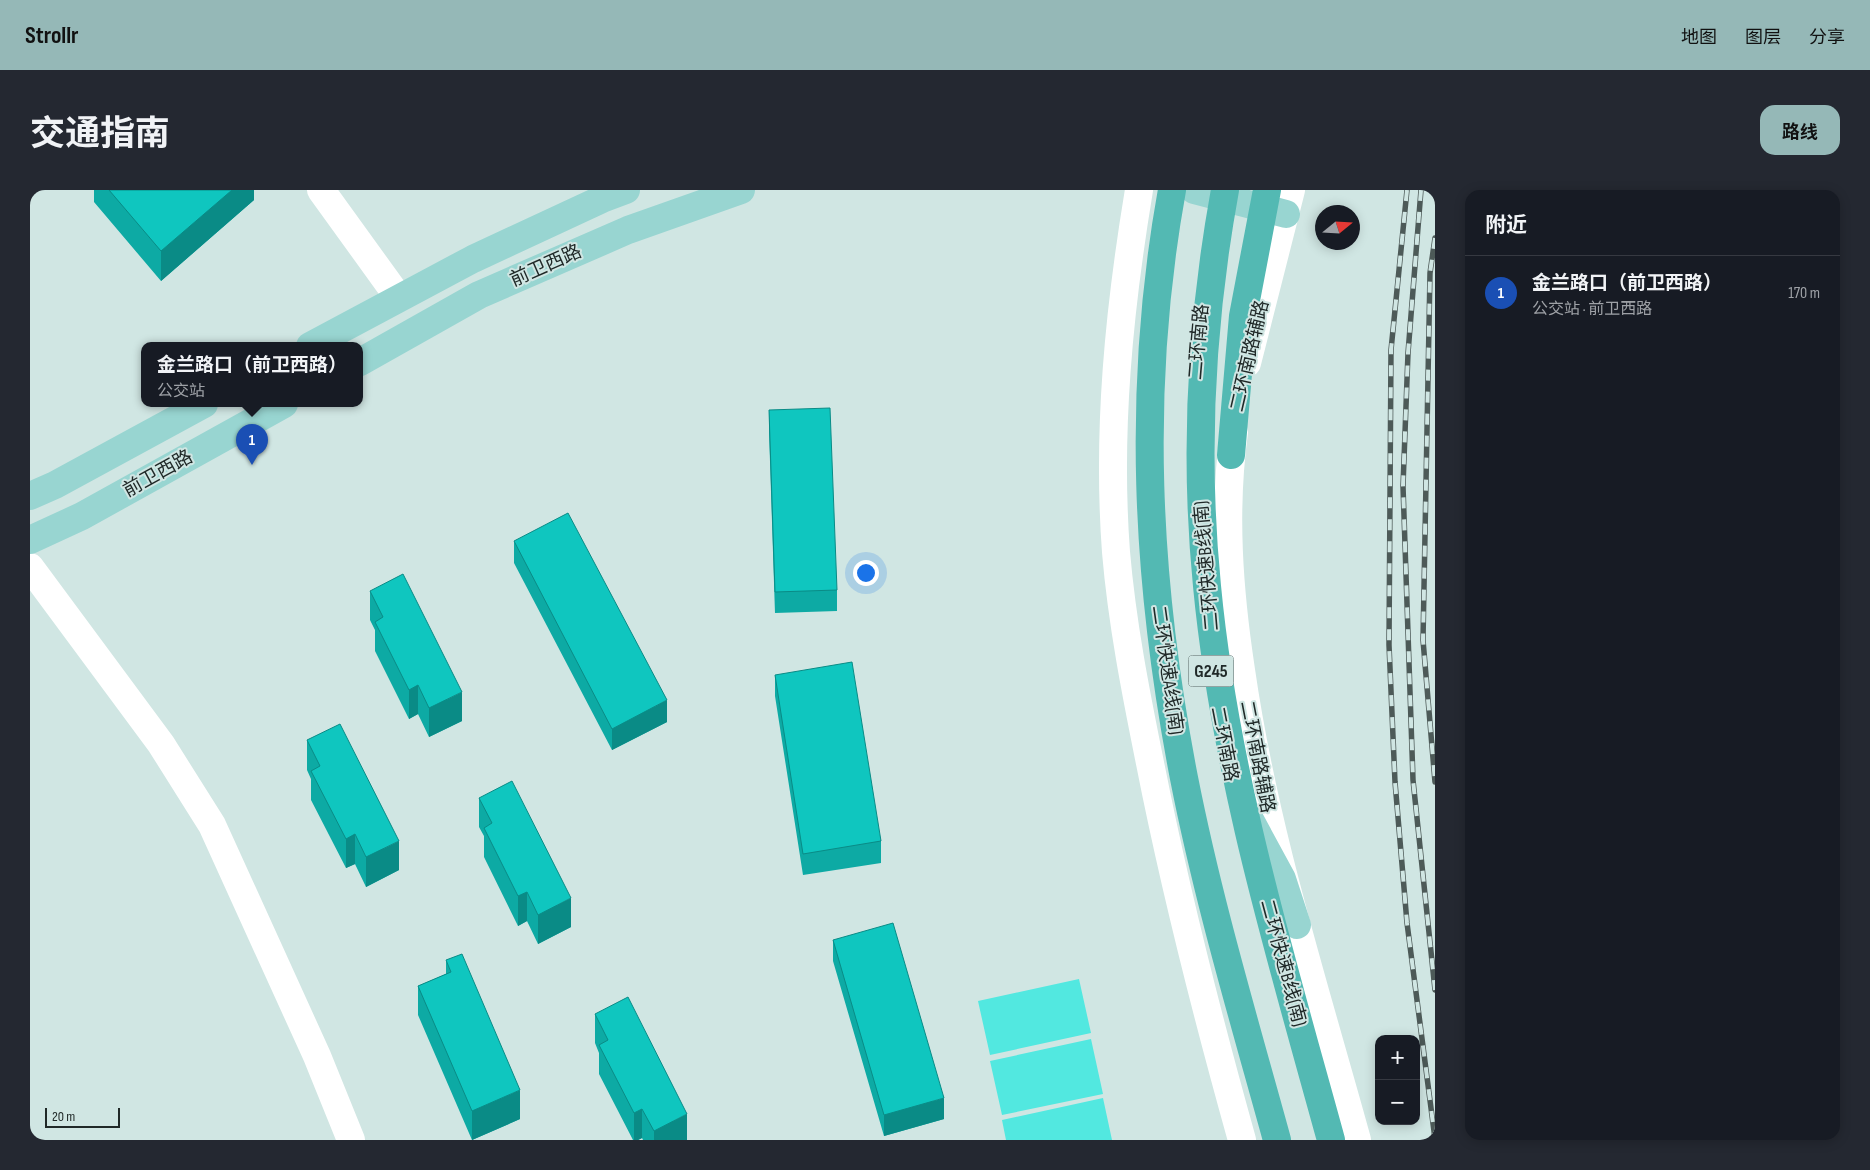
<!DOCTYPE html>
<html lang="zh">
<meta charset="utf-8">
<style>
:root{--surface:#171b24;--page:#242831;--text:#f1f3f6;--muted:#9ea1a6;--line:#363941;--accent:#95b8b7}
body{margin:0;font-family:"Sofia Sans Condensed","Noto Sans SC",sans-serif;background:var(--page);color:var(--text)}
.controls{position:absolute;right:15px;bottom:15px;display:grid;overflow:hidden;border-radius:10px;box-shadow:0 2px 12px #0003}
.controls button{width:45px;height:45px;display:grid;place-items:center;padding:0;border:0;border-bottom:1px solid var(--line);background:var(--surface);color:var(--text);font:25px sans-serif}
.compass{position:absolute;left:1285px;top:15px;width:45px;height:45px;border-radius:50%;background:var(--surface);box-shadow:0 2px 12px #0003;rotate:72deg}
.scale{position:absolute;left:15px;bottom:12px;width:75px;box-sizing:border-box;padding-left:5px;border:2px solid #202928;border-top:0;font-size:14px;line-height:18px;white-space:nowrap;color:#202928;-webkit-text-stroke:4px #d0e6e3;paint-order:stroke}
.you{position:absolute;left:835px;top:382px;width:18px;height:18px;margin:-12px;border:4px solid #fff;border-radius:50%;background:#1a73e8;box-shadow:0 0 0 8px #1a73e833}
.badge{display:grid;place-items:center;width:32px;height:32px;border-radius:50%;background:var(--accent);color:#fff;font-size:16px;font-weight:700}
.pin{position:absolute;translate:-50% -41px;filter:drop-shadow(0 1px 2px #0008)}
.pin::after{content:'';position:absolute;top:26px;width:18px;height:15px;background:inherit;clip-path:polygon(0 0,100% 0,50% 100%)}
.popup{position:absolute;left:111px;top:152px;width:222px;height:65px;box-sizing:border-box;display:grid;place-content:center;border-radius:10px;background:var(--surface);filter:drop-shadow(0 1px 4px #0005);font-size:16px;white-space:nowrap;color:var(--muted)}
.popup b{font-size:19px;color:var(--text)}
.popup::after{content:'';position:absolute;left:50%;top:100%;margin-left:-10px;border:10px solid transparent;border-top-color:var(--surface)}
.list{margin:0;padding:0;list-style:none}
h2{display:flex;justify-content:space-between;align-items:center;height:65px;margin:0;padding:0 20px;font-size:21px}
h2 small{font-size:16px;font-weight:400;color:var(--muted)}
.list li{display:grid;grid-template-columns:32px 1fr auto;gap:15px;align-items:center;box-sizing:border-box;height:75px;padding:0 20px;border-top:1px solid var(--line)}
.list b{display:block;font-size:19px;white-space:nowrap}
.list p{margin:0;font-size:16px;white-space:nowrap;color:var(--muted)}
.list em{font-size:16px;font-style:normal;color:var(--muted)}
.map{position:relative;flex:none;width:1405px;height:950px;overflow:hidden;border-radius:15px}
header{display:flex;align-items:center;gap:30px;box-sizing:border-box;height:70px;padding:0 25px;background:var(--accent);color:#111}
header strong{font-size:24px}
nav{display:flex;gap:28px;margin-inline-start:auto;font-size:18px}
.intro{display:flex;align-items:center;justify-content:space-between;box-sizing:border-box;height:120px;padding:0 30px}
h1{margin:0;font-size:35px}
.button{padding:12px 22px;border-radius:15px;background:var(--accent);color:#111;font-size:18px;font-weight:700}
main{display:flex;gap:30px;padding:0 30px}
aside{flex:1;background:var(--surface);border-radius:15px;box-shadow:0 2px 12px #0003}
.map>svg:first-child{display:block}
</style>
<header>
<strong>Strollr</strong>
<nav><a>地图</a><a>图层</a><a>分享</a></nav>
</header>
<div class="intro"><h1>交通指南</h1><a class="button">路线</a></div>
<main>
<div class="map">
<svg width="1405" height="950" viewBox="0 0 1405 950">
<rect width="100%" height="100%" fill="#d0e6e3"/>
<!-- green -->
<path fill="#52e8e0" d="M1049 789 1061 843 960 865 948 811Z
M1061 849 1073 904 972 925 960 871Z
M1073 908 1082 950H976L972 930Z"/>
<g fill="none" stroke-linecap="round" stroke-linejoin="round">
<!-- minor -->
<path stroke="#fff" stroke-width="28" d="M291 0 369 108
M1109 0C1089 120 1077 241 1086 362 1092 433 1106 504 1120 573 1145 700 1177 825 1212 950
M1217 173 1261 0
M1204 242C1193 322 1199 401 1211 480 1234 640 1284 794 1327 950
M0 377 131 554 182 635 287 866 321 950"/>
<!-- major -->
<path stroke="#98d5d1" stroke-width="28" d="M1164 0 1256 24
M280 156 443 69 572 9 596 0
M330 172 449 105 598 40 711 0
M0 306 25 295 174 214
M0 350 52 326 254 214
M1219 628 1252 689 1267 735"/>
<!-- highway -->
<path stroke="#53b9b3" stroke-width="28" d="M1142 0C1106 198 1116 392 1154 588 1178 710 1214 830 1247 950
M1195 0C1171 131 1164 264 1177 396 1195 585 1251 768 1301 950
M1201 265 1213 126 1237 0"/>
<defs>
<path id="rail" d="M1377 0 1361 160 1359 455 1365 592 1377 733 1405 949
M1391 0 1378 163 1373 296 1383 590 1405 800
M1405 48 1400 83 1393 450 1405 592"/>
</defs>
<!-- rail casing -->
<use href="#rail" stroke="#4d5a58" stroke-width="5.5"/>
<!-- rail -->
<use href="#rail" stroke="#d0e6e3" stroke-width="4" stroke-dasharray="11" stroke-linecap="butt"/>
</g>
<!-- wall -->
<path fill="#0daaa4" d="M64 0H224V10L131 91 64 12Z
M739 220 807 400V421L745 423 739 241Z
M484 351 637 532 582 560 484 373Z
M340 401 432 531 399 547 388 524 379 529 345 461V440L340 430Z
M745 485 851 651V673L773 685 745 506Z
M277 550 369 680 336 697 325 674 316 678 281 610V589L277 580Z
M449 608 541 737 508 754 497 731 488 736 454 667V646L449 637Z
M803 750 914 929 854 946 803 771Z
M416 770 490 929 442 950 388 825V796L416 784Z
M565 824 657 950H613L612 948 608 950H603L569 884V863L565 853Z"/>
<!-- shaded-wall -->
<path fill="#0a8b86" d="M202 0H224V10L131 91V61Z
M388 495V524L379 529V500Z
M432 502V531L399 547V518Z
M637 510V532L582 560V539Z
M325 644V674L316 678V649Z
M369 651V680L336 697V667Z
M497 702V731L488 736V706Z
M541 708V737L508 754V725Z
M490 900V929L442 950V921Z
M914 908V929L854 946V925Z
M612 919V948L608 950H604V923Z
M657 924V950H624V941Z"/>
<!-- building -->
<path fill="#0fc6bf" stroke="#0a8b86" d="M79 0H202L131 61Z
M800 218 807 400 745 402 739 220Z
M538 323 637 510 582 539 484 351Z
M373 384 432 502 399 518 388 495 379 500 345 432 353 427 340 401Z
M822 472 851 651 773 664 745 485Z
M310 534 369 651 336 667 325 644 316 649 281 581 290 576 277 550Z
M482 591 541 708 508 725 497 702 488 706 454 638 462 633 449 608Z
M863 733 914 908 854 925 803 750Z
M432 764 490 900 442 921 388 796 421 782 416 770Z
M598 807 657 924 624 941 612 919 604 923 569 855 578 850 565 824Z"/>
<g text-anchor="middle" dominant-baseline="central" stroke-width="4" stroke-linejoin="round" paint-order="stroke">
<!-- shield labels -->
<rect fill="#d0e6e3" stroke="#556260" stroke-width="1" x="1158.5" y="465.5" width="45" height="31" rx="4"/>
<g font-size="18" font-weight="bold" fill="#202928">
<text x="1181" y="481">G245</text>
</g>
<!-- street labels -->
<g font-size="19" fill="#202928" stroke="#d0e6e3">
<text transform="translate(516 76) rotate(-24)">前卫西路</text>
<text transform="translate(1169 152) rotate(-85)">二环南路</text>
<text transform="translate(1220 166) rotate(-77)">二环南路辅路</text>
<text transform="translate(128 284) rotate(-29)">前卫西路</text>
<text transform="translate(1177 376) rotate(-95)">二环快速B线(南)</text>
<text transform="translate(1137 480) rotate(82)">二环快速A线(南)</text>
<text transform="translate(1194 554) rotate(79)">二环南路</text>
<text transform="translate(1227 567) rotate(79)">二环南路辅路</text>
<text transform="translate(1253 773) rotate(75)">二环快速B线(南)</text>
</g>
</g>
</svg>
<div class="controls">
<button>+</button>
<button>−</button>
</div>
<svg class="compass" viewBox="-18 -18 36 36"><path d="M0-13l5 13h-10z" fill="#e53935"/><path d="M0 13l5-13h-10z" fill="#9ea1a6"/></svg>
<div class="scale">20 m</div>
<div class="you"></div>
<div class="pin badge" style="left:222px;top:275px;background:#1a4fb4">1</div>
<div class="popup"><b>金兰路口（前卫西路）</b>公交站</div>
</div>
<aside>
<h2>附近<small></small></h2>
<ul class="list">
<li><span class="badge" style="background:#1a4fb4">1</span><div><b>金兰路口（前卫西路）</b><p>公交站 · 前卫西路</p></div><em>170 m</em></li>
</ul>
</aside>
</main>
